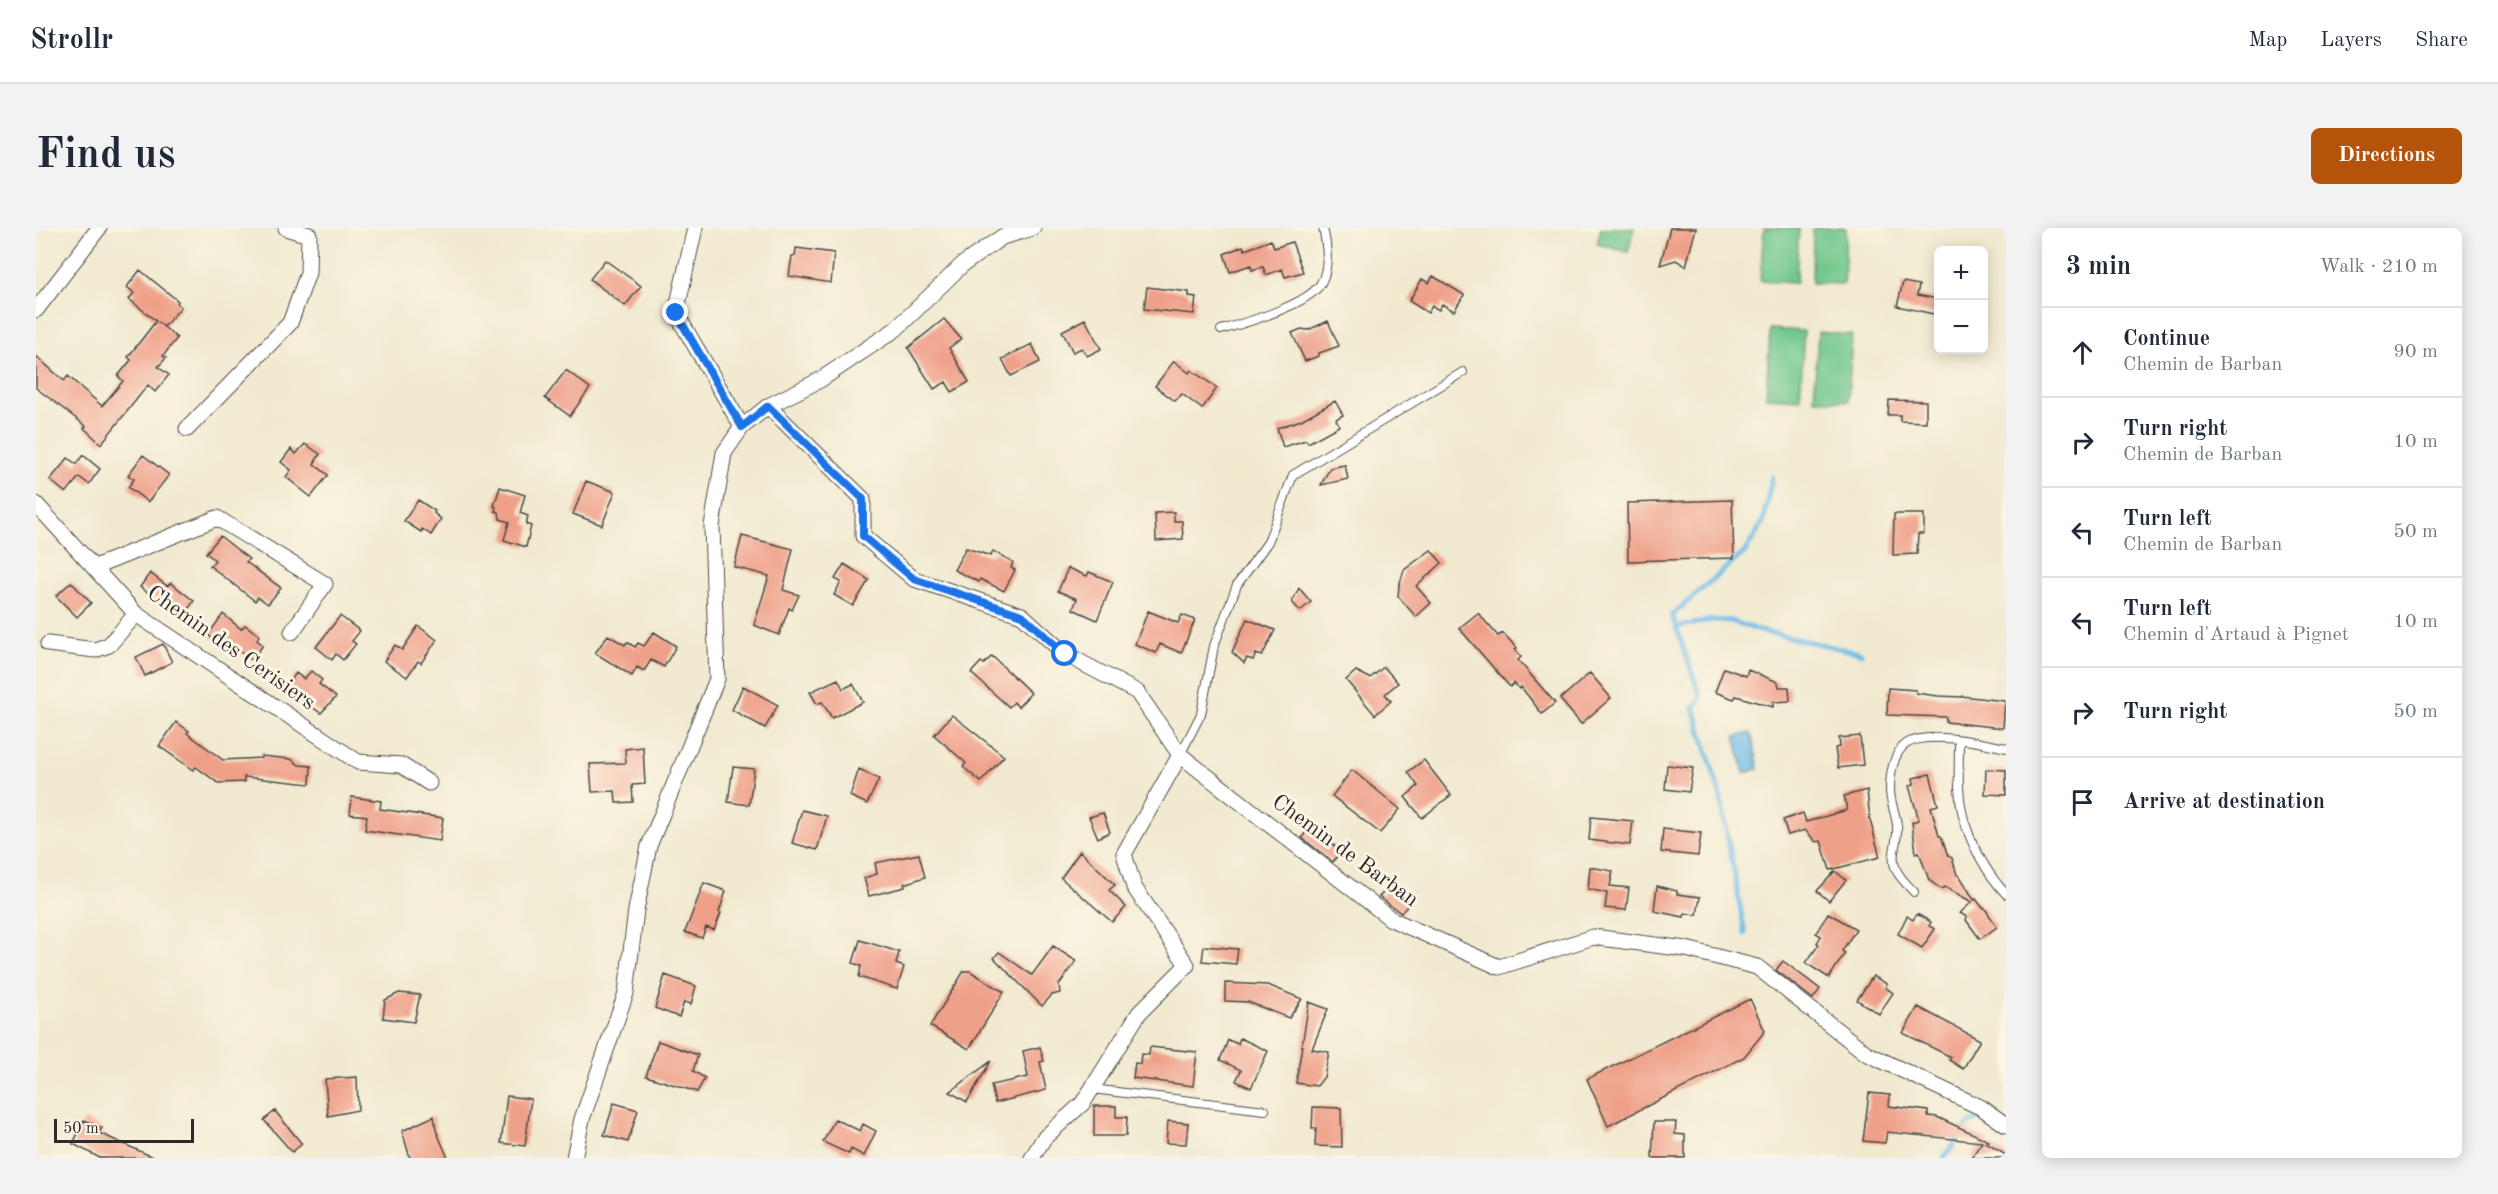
<!DOCTYPE html>
<meta charset="utf-8">
<style>
:root{--surface:#fff;--page:#f2f2f3;--text:#1f2937;--muted:#747a83;--line:#e0e1e3;--accent:#b45309}
body{margin:0;font-family:"Old Standard TT",serif;background:var(--page);color:var(--text)}
.controls{position:absolute;right:18px;top:18px;display:grid;overflow:hidden;border-radius:9px;box-shadow:0 3px 15px #0003}
.controls button{width:54px;height:54px;display:grid;place-items:center;padding:0;border:0;border-bottom:2px solid var(--line);background:var(--surface);color:var(--text);font:30px sans-serif}
.scale{position:absolute;left:18px;bottom:15px;width:140px;box-sizing:border-box;padding-left:6px;border:3px solid #2b2b2b;border-top:0;font-size:16px;line-height:21px;white-space:nowrap;color:#2b2b2b;-webkit-text-stroke:4px #fcf5e5;paint-order:stroke}
.stop{position:absolute;width:18px;height:18px;margin:-14px;border:4px solid #1a73e8;border-radius:50%;background:#fff}
.stop.end{background:#1a73e8;border-color:#fff;box-shadow:0 2px 6px #0008}
.list{margin:0;padding:0;list-style:none}
h2{display:flex;justify-content:space-between;align-items:center;height:78px;margin:0;padding:0 24px;font-size:26px}
h2 small{font-size:20px;font-weight:400;color:var(--muted)}
.list li{display:grid;grid-template-columns:39px 1fr auto;gap:18px;align-items:center;box-sizing:border-box;height:90px;padding:0 24px;border-top:2px solid var(--line)}
.list b{display:block;font-size:22px;white-space:nowrap}
.list p{margin:0;font-size:20px;white-space:nowrap;color:var(--muted)}
.list em{font-size:20px;font-style:normal;color:var(--muted)}
.icon{flex:none;width:33px;height:33px;fill:none;stroke:currentColor;stroke-width:2;stroke-linecap:round;stroke-linejoin:round}
.map{position:relative;flex:none;width:1970px;height:930px;overflow:hidden;border-radius:9px}
header{display:flex;align-items:center;gap:36px;box-sizing:border-box;height:84px;padding:0 30px;background:var(--surface);border-bottom:2px solid var(--line)}
header strong{font-size:28px}
nav{display:flex;gap:33px;margin-inline-start:auto;font-size:21px}
.intro{display:flex;align-items:center;justify-content:space-between;box-sizing:border-box;height:144px;padding:0 36px}
h1{margin:0;font-size:42px}
.button{padding:15px 27px;border-radius:9px;background:var(--accent);color:#fff;font-size:21px;font-weight:700}
main{display:flex;gap:36px;padding:0 36px}
aside{flex:1;background:var(--surface);border-radius:9px;box-shadow:0 3px 15px #0003}
.map>svg:first-child{display:block}
</style>
<header>
<strong>Strollr</strong>
<nav><a>Map</a><a>Layers</a><a>Share</a></nav>
</header>
<div class="intro"><h1>Find us</h1><a class="button">Directions</a></div>
<main>
<div class="map">
<svg width="1970" height="930" viewBox="0 0 1970 930">
<rect width="100%" height="100%" fill="#fcf5e5"/>
<filter id="ink" filterUnits="userSpaceOnUse"><feTurbulence type="fractalNoise" baseFrequency=".0167" numOctaves="2"/><feDisplacementMap in="SourceGraphic" scale="12" xChannelSelector="R" yChannelSelector="G"/><feConvolveMatrix kernelMatrix="1 2 1 2 8 2 1 2 1" color-interpolation-filters="sRGB"/></filter>
<filter id="wash" filterUnits="userSpaceOnUse"><feTurbulence type="fractalNoise" baseFrequency=".008" numOctaves="4" result="noise"/><feDisplacementMap in="SourceGraphic" scale="24" xChannelSelector="R" yChannelSelector="G"/><feGaussianBlur stdDeviation="1.35" result="paint"/><feColorMatrix in="noise" values="0 0 0 0 0 0 0 0 0 0 0 0 0 0 0 0 0 1.4 0 .05"/><feComposite in="paint" operator="in"/></filter>
<g filter="url(#wash)">
<rect width="100%" height="100%" fill="#f1ead0"/>
<!-- green -->
<path fill="#72c88d" stroke="#4e7a5c" stroke-width="1.5" d="M1565 0H1598L1592 24 1561 16Z
M1728 0H1763L1760 55 1724 53Z
M1777 0H1810L1808 56 1776 55Z
M1734 101 1768 103 1764 171 1730 169Z
M1782 104 1816 107 1812 173 1778 171Z"/>
<!-- water -->
<path fill="#6cbbe7" stroke="#4c7389" stroke-width="1.5" d="M1715 505 1723 541 1708 545 1699 508Z"/>
<g fill="none" stroke-linecap="round" stroke-linejoin="round">
<!-- stream -->
<path stroke="#6cbbe7" stroke-width="5" d="M1641 399 1676 392 1695 393 1724 403 1825 425
M1709 706 1684 566 1658 480 1665 470 1636 387 1710 323 1727 294 1736 249
M1908 930 1931 898 1945 889 1947 885"/>
</g>
<g id="blocks">
<!-- building -->
<path fill="#efa089" d="M1634 0H1660L1650 38 1640 32 1624 37Z
M1235 12 1238 20 1256 14 1267 44 1249 49 1246 41 1230 47 1227 39 1216 42 1215 37 1194 44 1188 26 1207 18 1209 22Z
M760 20 798 25 795 55 753 48 756 28H759Z
M569 32 605 58 589 78 554 51Z
M104 42 142 73 141 75 145 79 128 99 122 94 141 110 127 128 130 130 122 139 133 147 119 164 112 157 65 216 48 200 50 198 0 160V128L28 153 32 148 66 178 87 153 82 148 95 132 92 129 120 93 93 71 98 65 91 59Z
M1397 48 1428 67 1418 83 1406 76 1403 82 1396 78 1392 85 1373 73 1386 51 1393 55Z
M1867 54 1883 57 1881 67 1902 71V87L1861 78Z
M1111 59 1153 64V68L1160 69 1158 86 1108 81Z
M908 91 925 111 913 120 933 154 916 164 910 154 898 161 872 120Z
M1049 91 1065 121 1051 128 1046 120 1037 124 1026 103Z
M1292 93 1303 118 1283 125V128L1269 133 1256 105 1265 101 1272 102Z
M996 116 1004 134 975 148 966 131Z
M1138 133 1153 145 1155 142 1181 160 1166 181 1146 166 1139 173 1119 158Z
M530 142 554 160 534 188 509 170Z
M1853 172 1890 173V194L1864 193V187H1852Z
M1299 173 1307 187 1300 191 1303 198 1272 215 1270 212 1247 219 1241 200 1265 192Z
M269 216 284 226 278 236 292 247 275 269 250 249 255 242 245 234 255 221 260 226Z
M47 227 64 241 53 256 43 249 30 265 14 252 32 230 40 236Z
M107 227 133 247 112 274 92 259 98 251 92 247Z
M1309 237 1312 251 1285 257 1294 240Z
M550 253 579 264 566 297 537 286Z
M464 259 489 267 484 285 492 288 490 296 495 298 490 319 468 312 473 294 464 291 463 284 459 283 460 279 458 278Z
M382 272 399 283 398 285 405 291 395 307 386 301 385 304 368 293Z
M1696 272 1698 330 1592 333 1591 275Z
M1138 284V293H1146L1147 311 1120 313 1119 285Z
M1858 286H1888V306H1882L1881 326 1857 327Z
M184 308 213 331 210 334 245 360 232 376 222 369 219 373 174 338 179 332 170 325Z
M706 308 757 321 747 362 763 367 756 382 753 380 743 407 718 397 733 348 698 339Z
M930 320 955 328 957 323 977 334 975 340 979 342 968 363 944 351 943 354 918 342Z
M1395 322 1406 335 1380 358 1395 375 1380 389 1362 368 1363 358 1368 342Z
M808 336 833 352 817 378 798 367 805 354 799 351Z
M1032 340 1051 348 1053 344 1077 354 1061 392 1037 381 1041 371 1022 363Z
M114 345 131 358 135 355 158 373 147 388 138 381 136 383 104 359Z
M35 354 55 375 41 389 20 368Z
M1263 360 1275 374 1264 383 1256 374Z
M1112 383 1142 395 1146 387 1159 392 1145 425 1124 416 1120 425 1099 416Z
M1442 385 1462 408 1467 405 1481 420 1479 422 1485 429 1482 432 1519 475 1506 486 1485 459 1484 461 1478 455 1474 459 1423 400Z
M187 386 205 401 209 397 223 407 221 412 227 417 216 432 203 423 199 427 172 407Z
M304 388 324 403 316 413 320 416 307 432 300 426 296 432 280 419Z
M1211 391 1239 402 1226 428 1220 426 1217 432 1211 430 1208 435 1196 424Z
M382 398 401 412 385 435 382 433 371 449 348 433 359 417 366 422Z
M618 404 640 418 628 439 615 432 608 443 601 439 596 448 559 425 572 407 589 417 591 414 599 419 602 415 608 418Z
M127 416 136 434 109 448 100 429Z
M956 428 995 465 982 479 978 474 973 479 935 445 945 434 948 436Z
M1348 439 1362 455 1349 466 1355 473 1339 487 1310 452 1320 443 1334 450Z
M1688 440 1710 448 1712 442 1742 454 1743 459H1753L1754 473 1737 474V479L1700 468 1698 471 1679 464Z
M275 443 286 452 283 456 300 469 285 485 249 461 260 445 268 451Z
M1554 445 1575 470 1545 496 1524 471Z
M802 451 807 461 817 456 827 474 796 490 786 474 781 476 774 464Z
M707 458 742 477 729 500 696 482Z
M1852 460 1880 462V465L1902 468 1926 469V468L1969 473 1967 500 1910 494V489L1851 487Z
M916 487 968 528 945 554 927 539 930 535 898 507Z
M140 494 153 503 151 505 187 532 225 530V528L255 531 263 537 275 538 274 556 208 549V554L182 555 160 539 157 542 123 518Z
M1824 508 1827 537 1802 540 1799 520 1804 519 1803 510Z
M607 519 609 556 596 557 597 574 580 575 579 563 556 564 554 536 590 535 589 521Z
M1388 532 1415 567 1386 590 1369 569 1382 558 1372 544Z
M1631 537 1657 540 1653 564 1629 561Z
M697 539 718 541 713 577 692 574Z
M823 541 843 551 831 576 814 568Z
M1950 541 1970 542V567L1949 566Z
M1316 542 1364 581 1344 605 1296 568Z
M1894 546 1902 577 1895 579 1903 608H1905L1912 628 1916 630 1921 647 1924 648 1938 672 1940 671 1946 679H1948L1961 699 1944 711 1930 692 1931 689 1924 685 1936 674 1909 659 1905 661 1893 652 1883 624 1880 625 1876 594 1883 592 1873 558 1878 556 1877 550Z
M1831 562 1834 592 1844 629 1794 642 1785 613 1780 614 1769 602 1752 607 1747 592 1767 585 1770 594 1811 582 1808 568Z
M316 569 345 573 344 581 407 590 404 613 329 602 331 588 314 586Z
M766 582 791 588 781 622 756 615Z
M1067 585 1074 604 1062 610 1053 589Z
M1555 589 1597 593 1594 617 1553 612Z
M1627 601 1665 605 1662 628 1625 624Z
M1271 602 1305 622 1297 634 1266 610Z
M1044 623 1079 657 1073 662 1090 679 1076 694 1025 650Z
M883 626 889 649 868 656 869 659 833 668 828 650 841 646 839 635Z
M1554 639 1577 643 1574 658 1593 660 1590 682 1569 680 1571 665 1552 661Z
M1799 643 1810 652 1793 673 1781 663Z
M668 655 690 663 683 684 685 685 678 702 670 699 666 710 649 704Z
M1356 656 1373 676 1365 685 1343 669Z
M1621 658 1641 663V666L1664 669 1661 687 1649 685 1648 689 1618 683Z
M1792 685 1820 701 1806 723 1809 725 1793 750 1770 735 1783 716 1781 715 1785 708 1780 705Z
M1881 686 1895 694 1893 698 1899 701 1886 720 1862 706 1871 688 1877 692Z
M824 712 863 724 860 736 868 739 861 761 823 749 825 738 817 735Z
M1017 718 1040 733 1023 757 1024 765 1016 767 1006 778 958 730 963 724 996 747Z
M1168 718 1202 721 1200 736 1166 733Z
M1747 733 1784 761 1777 771 1740 742Z
M928 743H934L968 764 933 821 894 798Z
M629 747 660 758 655 776 648 774 643 789 619 780Z
M1837 748 1851 756 1849 759 1857 765 1843 786 1821 772Z
M1189 755 1232 757 1266 771 1253 790 1212 774 1189 773Z
M363 765 384 767 378 794 347 790 349 772Z
M1714 771 1729 803 1708 829 1572 898 1551 851Z
M1273 774 1292 781 1276 821 1293 824 1288 849 1281 858 1260 855Z
M1882 779 1944 812 1927 841 1913 832 1915 829 1867 805Z
M1204 810 1232 823 1215 860 1200 853 1205 842 1184 832 1192 812 1202 816Z
M622 813 662 827 657 843 669 850 661 864 610 848Z
M1004 819 1008 833 1004 834 1010 862 959 875 955 857 992 849 987 823Z
M1114 819 1161 824 1157 858 1097 850 1099 835 1104 836 1105 826 1113 827Z
M955 833 931 874 914 864Z
M321 849 322 882 292 888 289 851Z
M1833 865 1854 867 1853 878 1892 883V888L1901 889 1953 913 1950 915 1970 927V930H1935L1946 914 1851 904 1849 915 1827 913Z
M471 868 495 871 489 918 465 915Z
M578 875 602 882 592 914 568 907Z
M1058 878H1080V889H1091L1090 908H1058Z
M1277 879 1305 880 1306 919 1279 918 1280 900H1276Z
M239 883 266 916 256 924 228 892Z
M398 888 400 902 412 930H374L366 903Z
M799 891 824 903 827 896 840 903 828 928 815 921 813 926 787 914Z
M48 892 66 900 63 905 119 930H64L37 916Z
M1132 893 1152 895 1150 916 1130 915Z
M1618 894H1640L1639 906 1649 907V930H1616Z"/>
</g>
</g>
<g filter="url(#ink)">
<use href="#blocks" fill-opacity="0" stroke="#494844" stroke-width="1.5"/>
<g fill="none" stroke-linecap="round" stroke-linejoin="round">
<defs>
<path id="lane" d="M1185 102C1208 95 1273 77 1285 55 1294 39 1291 17 1287 0
M1923 512C1923 537 1921 564 1927 588 1934 615 1951 646 1970 666
M1144 527 1165 486 1178 418 1201 357 1232 314 1257 247 1427 144
M1878 664C1867 652 1855 642 1858 625 1859 615 1862 608 1861 598 1860 585 1854 575 1854 562 1854 547 1857 525 1870 516 1891 502 1947 515 1970 520
M1056 861 1229 882"/>
<path id="street" d="M659 0 640 85 706 199
M0 82 63 0
M732 178 827 271V308L878 351 986 387 1029 426 1101 464 1144 527 1355 691 1463 739 1557 709 1650 721 1721 739 1830 825 1946 880 1970 897
M151 201 254 95 272 45 273 7 250 0
M0 276 100 386 322 534 365 537 393 555
M59 339 181 290 289 356 256 404
M12 416 59 422 73 417 100 386
M538 930 546 891 590 765 600 682 613 618 681 451 676 298 688 225 706 199 732 178 784 152 860 101 926 37 966 9 997 0
M996 930 1008 910 1047 875 1103 785 1151 737 1098 659 1088 626 1144 527"/>
</defs>
<!-- lane casing -->
<use href="#lane" stroke="#494844" stroke-width="10"/>
<!-- street casing -->
<use href="#street" stroke="#494844" stroke-width="17"/>
<!-- lane -->
<use href="#lane" stroke="#fff" stroke-width="8"/>
<!-- street -->
<use href="#street" stroke="#fff" stroke-width="15"/>
</g>
</g>
<g fill="none" stroke-linecap="round" stroke-linejoin="round" filter="url(#ink)">
<!-- route -->
<path stroke="#1a73e8" stroke-width="8" d="M640 85 706 199 732 178 827 271V308L878 351 986 387 1029 426"/>
</g>
<g text-anchor="middle" dominant-baseline="central" stroke-width="6" stroke-linejoin="round" paint-order="stroke">
<!-- street labels -->
<g font-size="22" fill="#2b2b2b" stroke="#fcf5e5">
<text transform="translate(195 420) rotate(35)">Chemin des Cerisiers</text>
<text transform="translate(1309 623) rotate(36)">Chemin de Barban</text>
</g>
</g>
</svg>
<div class="controls">
<button>+</button>
<button>−</button>
</div>
<div class="scale">50 m</div>
<div class="stop" style="left:1029px;top:426px"></div>
<div class="stop end" style="left:640px;top:85px"></div>
</div>
<aside>
<h2>3 min<small>Walk · 210 m</small></h2>
<ul class="list">
<li><svg class="icon" aria-label="ahead" viewBox="0 0 24 24"><path d="M12 20V5M6 11l6-6 6 6"/></svg><div><b>Continue</b><p>Chemin de Barban</p></div><em>90 m</em></li>
<li><svg class="icon" aria-label="right" viewBox="0 0 24 24"><path d="M7 20v-9h11M14 6l5 5-5 5"/></svg><div><b>Turn right</b><p>Chemin de Barban</p></div><em>10 m</em></li>
<li><svg class="icon" aria-label="left" viewBox="0 0 24 24"><path d="M17 20v-9H6M10 6l-5 5 5 5"/></svg><div><b>Turn left</b><p>Chemin de Barban</p></div><em>50 m</em></li>
<li><svg class="icon" aria-label="left" viewBox="0 0 24 24"><path d="M17 20v-9H6M10 6l-5 5 5 5"/></svg><div><b>Turn left</b><p>Chemin d'Artaud à Pignet</p></div><em>10 m</em></li>
<li><svg class="icon" aria-label="right" viewBox="0 0 24 24"><path d="M7 20v-9h11M14 6l5 5-5 5"/></svg><div><b>Turn right</b></div><em>50 m</em></li>
<li><svg class="icon" aria-label="arrive" viewBox="0 0 24 24"><path d="M6 21V4h12l-3 4 3 4H6"/></svg><div><b>Arrive at destination</b></div></li>
</ul>
</aside>
</main>
